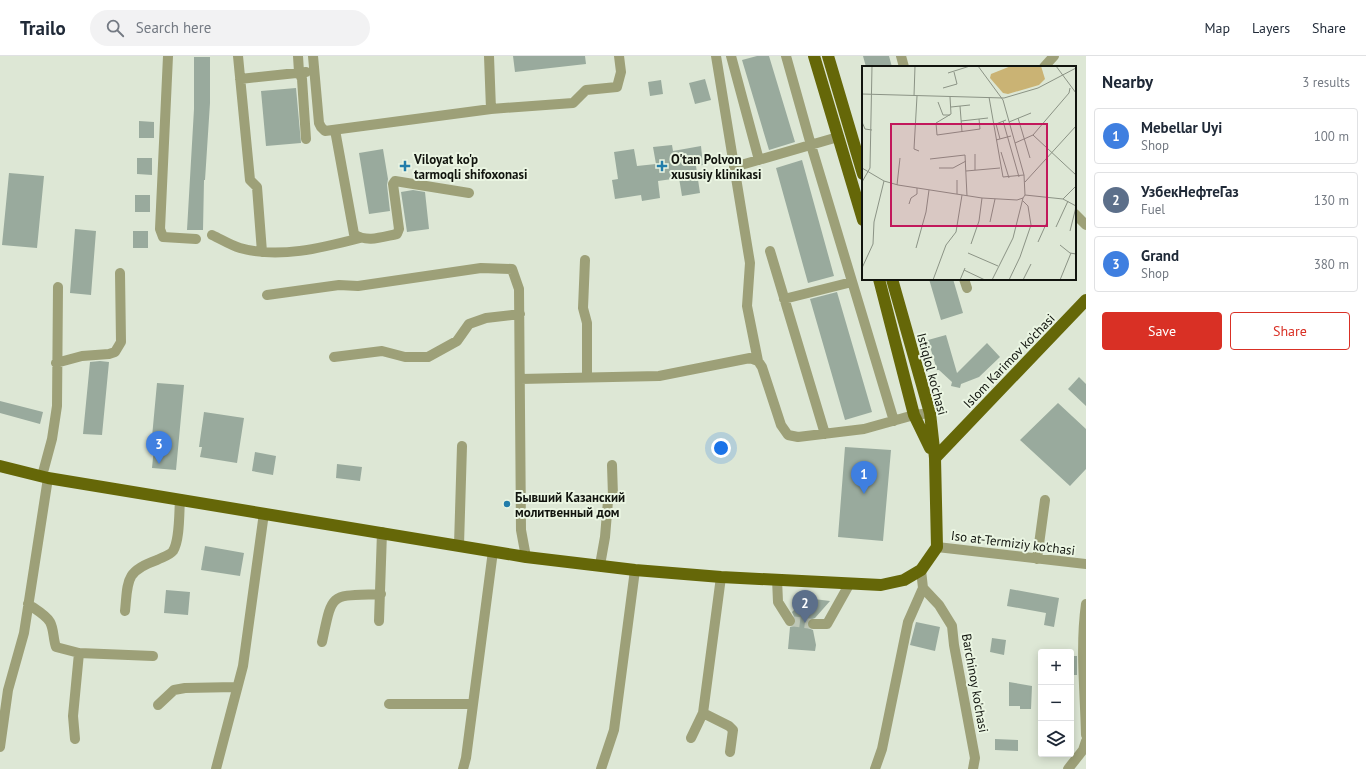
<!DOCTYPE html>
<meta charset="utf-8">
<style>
:root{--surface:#fff;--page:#f2f2f3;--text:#1f2937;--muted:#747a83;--line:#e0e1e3;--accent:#d93025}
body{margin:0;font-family:"PT Sans",sans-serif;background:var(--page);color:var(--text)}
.controls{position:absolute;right:12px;bottom:12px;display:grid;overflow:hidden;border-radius:4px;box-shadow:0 2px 10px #0003}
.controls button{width:36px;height:36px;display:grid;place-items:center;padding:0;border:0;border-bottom:1px solid var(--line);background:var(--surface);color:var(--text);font:20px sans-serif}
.you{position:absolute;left:721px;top:392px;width:14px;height:14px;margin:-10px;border:3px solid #fff;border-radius:50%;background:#1a73e8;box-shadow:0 0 0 6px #1a73e833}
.badge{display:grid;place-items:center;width:26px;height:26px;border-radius:50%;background:var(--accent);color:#fff;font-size:13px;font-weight:700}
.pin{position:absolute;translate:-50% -33px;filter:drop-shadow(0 1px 2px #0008)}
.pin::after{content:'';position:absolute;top:21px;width:14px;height:12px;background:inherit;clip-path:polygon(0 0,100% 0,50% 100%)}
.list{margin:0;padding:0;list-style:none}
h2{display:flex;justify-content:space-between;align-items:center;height:52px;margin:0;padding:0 16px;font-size:17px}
h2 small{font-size:13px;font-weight:400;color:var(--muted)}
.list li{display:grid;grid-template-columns:26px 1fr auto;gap:12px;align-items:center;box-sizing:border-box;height:56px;margin:0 8px 8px;padding:0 8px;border:1px solid var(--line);border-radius:4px}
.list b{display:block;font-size:15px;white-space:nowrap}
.list p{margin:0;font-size:13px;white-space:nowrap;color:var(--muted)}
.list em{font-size:13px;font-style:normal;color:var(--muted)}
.actions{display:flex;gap:8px;padding:12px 16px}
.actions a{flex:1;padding:9px 0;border:1px solid var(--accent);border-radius:4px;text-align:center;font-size:14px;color:var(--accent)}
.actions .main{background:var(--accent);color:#fff}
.icon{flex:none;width:22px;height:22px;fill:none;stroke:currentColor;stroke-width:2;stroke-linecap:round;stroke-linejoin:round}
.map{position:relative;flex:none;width:1086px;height:713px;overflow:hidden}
header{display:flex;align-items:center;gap:24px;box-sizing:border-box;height:56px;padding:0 20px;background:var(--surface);border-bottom:1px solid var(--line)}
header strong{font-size:19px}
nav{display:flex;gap:22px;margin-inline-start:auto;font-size:14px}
.search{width:280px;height:36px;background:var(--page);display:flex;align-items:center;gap:10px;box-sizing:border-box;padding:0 14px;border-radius:22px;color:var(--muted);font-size:15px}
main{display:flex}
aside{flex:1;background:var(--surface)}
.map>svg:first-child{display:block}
</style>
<header>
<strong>Trailo</strong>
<div class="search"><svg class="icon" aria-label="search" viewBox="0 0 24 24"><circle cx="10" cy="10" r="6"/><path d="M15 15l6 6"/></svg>Search here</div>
<nav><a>Map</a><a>Layers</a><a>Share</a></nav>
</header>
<main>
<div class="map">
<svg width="1086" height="713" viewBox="0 0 1086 713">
<rect width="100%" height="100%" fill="#dde7d5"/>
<!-- building -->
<path fill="#99aa9d" d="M513 0H585L586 8 515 16Z
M757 0H769L795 86 769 94 742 4Z
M863 0H889L892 11H866Z
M194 1H210V47L205 124H204L203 174H187L194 53Z
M705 23 711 44 695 48 689 27Z
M661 24 663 38 650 40 648 26Z
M296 32 301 87 266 90 261 35Z
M139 65 154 66V82H139Z
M672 89 673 95 701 90 703 109 696 110 700 137 682 140 679 122 658 125 660 142 642 145 641 139 615 143 612 124 618 123 614 96 634 93 637 110 656 108 653 91Z
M383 93 388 123 387 129 390 155 369 158 359 97Z
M137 102H152V119L137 118Z
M802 104 834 220 808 227 776 112Z
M9 117 44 120 37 192 2 189Z
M413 134 425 136 429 173 407 176 401 136Z
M135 139H150V156H135Z
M75 173 96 175 91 239 70 237Z
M133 175H148V192H133Z
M929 223H953L963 257 941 264Z
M837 236 872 356 845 364 810 243Z
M946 279 957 317 987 287 1000 301 979 321 961 328 960 332 951 330 952 326 939 314H937L928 284Z
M100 305 109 306 102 379 83 378 90 306Z
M1079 321 1086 328V350L1068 333Z
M157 327 184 329 176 414 152 412 155 381H152Z
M0 345 43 356 40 368 0 357Z
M1058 347 1086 373V413L1070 430 1020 384Z
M204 356 244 362 237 407 200 401 202 391H199Z
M845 391 891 394 883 485 838 481Z
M255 396 276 400 273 419 252 415Z
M337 408 362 411 360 425 336 422Z
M205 490 244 497 240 520 201 514Z
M1010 533 1059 542 1054 571 1044 569 1046 557 1007 550Z
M166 534 190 536 188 559 164 557Z
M806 542 830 545 815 562 807 565 808 572 813 574 816 589 815 595 788 593 790 571 794 570 796 565 792 556Z
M916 566 940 571 935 595 910 589Z
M992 582 1006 584 1004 599 990 596Z
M1071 600H1077V619H1071Z
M1009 626 1032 630 1031 653H1020V650H1009Z
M995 683 1018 684V695L995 694Z"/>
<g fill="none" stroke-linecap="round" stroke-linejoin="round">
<!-- minor-tunnel -->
<path stroke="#bec7b7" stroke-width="10" stroke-dasharray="10 5" stroke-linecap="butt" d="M790 565 813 568"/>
<!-- minor -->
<path stroke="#9da078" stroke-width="10" d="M168 0 160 173 163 181 196 183
M238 0 250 124 257 131 262 196
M298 0 299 16 302 23 306 83
M313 0 319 67 321 71 325 75 491 53 573 47 586 34 617 31 621 16 619 0
M489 0 491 53
M716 0 750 207 747 250 758 305 762 311 781 369 788 379 798 381 864 373 914 359 930 357
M731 0 759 104
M786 0 811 89 894 365
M901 0 904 11
M1044 11 1054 0
M240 23 306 16
M335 74 354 178C367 187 382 181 397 178L399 173 393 128 395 125 469 137
M734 111 838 81
M1075 158 1086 169
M212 179C221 183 230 189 240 192 278 203 322 192 360 182
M770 195 825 378
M585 204 583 252 587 267V321
M964 223 967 232
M267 239 339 229 358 230 481 212 512 213 519 233 521 474 526 501
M784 243 852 226
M334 301 382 295 405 301H428L457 285 469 268 486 262 520 258
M56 307 82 300 109 298 115 296 121 286 120 217
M520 323 659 320 750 302 758 305
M42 420 52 383 57 350 58 231
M459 489 462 390
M937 491 1086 508
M1037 503 1045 444
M600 509 605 481 608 445 613 440 612 409
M777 523 778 546 790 565
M923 532 939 549 952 570 954 589 975 702 973 713
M28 548C35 553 46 559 50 566 54 573 53 583 56 591L79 597 153 600
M1086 548C1080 591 1085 635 1086 679
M125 555C128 525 125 515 157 504 162 501 169 500 173 495 180 484 179 457 180 443
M379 565 382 476
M813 568H827L850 527
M322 586C333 535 329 540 381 538
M389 648H472
M158 649 174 634 185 632 236 631
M703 657 729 670 733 674 730 696
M691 682 703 657 721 521
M75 683 73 660 79 597
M0 691 8 634 24 577 48 422
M216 713 243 610 264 457
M463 713 466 702 493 495
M601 713 614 674 635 514
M875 713 882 693 908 566 923 532 921 514
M1068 713 1083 694 1086 685"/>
<!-- major -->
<path stroke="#656708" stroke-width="12" d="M814 0 863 164
M828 0 863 118
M879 223 914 359 930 392
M935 402 1086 244
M0 410 48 422 526 501 635 514 721 521 881 529 904 524 921 514 937 491 935 402 930 357 892 223"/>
</g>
<!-- markers -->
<g fill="#227daa" stroke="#eaf5e2" stroke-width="1.5">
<path d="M403 104h4v4h4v4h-4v4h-4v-4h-4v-4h4z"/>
<path d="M660 104h4v4h4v4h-4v4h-4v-4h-4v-4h4z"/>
<circle cx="507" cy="448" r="4"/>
</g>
<g text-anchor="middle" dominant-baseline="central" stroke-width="4" stroke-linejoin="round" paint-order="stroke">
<!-- poi labels -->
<g font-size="13" font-weight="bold" fill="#11140e" stroke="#eaf5e2" text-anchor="start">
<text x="414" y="103">Viloyat ko'p<tspan x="414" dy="15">tarmoqli shifoxonasi</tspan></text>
<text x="671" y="103">O'tan Polvon<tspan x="671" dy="15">xususiy klinikasi</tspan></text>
<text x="515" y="441">Бывший Казанский<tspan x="515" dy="15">молитвенный дом</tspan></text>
</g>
<!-- street labels -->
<g font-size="13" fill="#11140e" stroke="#eaf5e2">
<text transform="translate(1009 305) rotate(-46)">Islom Karimov ko'chasi</text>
<text transform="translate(932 318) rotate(75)">Istiqlol ko'chasi</text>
<text transform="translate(1013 487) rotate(7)">Iso at-Termiziy ko'chasi</text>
<text transform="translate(975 627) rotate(80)">Barchinoy ko'chasi</text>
</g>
</g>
<!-- overview -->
<g transform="translate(862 10)">
<rect width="214" height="214" fill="#dde7d5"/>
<path d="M149 0H179L183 13 177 19 146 28 141 27 128 12 129 8Z" fill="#cab374"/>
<path fill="none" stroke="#8b9385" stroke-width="1" d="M194 0 214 27M86 7 108 0M81 22 95 18 92 6M0 28 142 32 176 22 214 2M52 30 53 0M55 30 52 83 57 85M88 31 89 48 74 57 75 69 118 63 117 53M127 31 141 111 162 109M76 36 81 49H88M98 40 100 66M89 41 108 39M156 52 168 92M99 55 126 52M141 55 157 111M0 56 3 63 10 64M147 56 169 47M171 69 214 109M138 73 134 58 144 54M134 74 149 70M153 77 171 69 207 27 208 22M139 86 147 112M113 88V104M68 93 103 89 105 130M0 102 22 115 36 119 120 132 155 134 161 132 163 129 162 109 141 34 116 0M77 102H91L104 95M104 105 138 102M0 116 8 102 10 0M163 116 214 60M35 119 38 92M95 128V114M163 129 201 133 214 140M201 133 214 120M47 138 49 132 55 128V122M128 156 133 133M194 161 206 135M208 165 214 141M176 176 185 156V131M109 178 117 155 120 132M198 179 208 187 214 188M54 182 64 146 67 124M106 187 136 200M0 202 11 178 12 156 22 115M102 204 123 214M71 214 84 179 94 166 100 129M98 214 103 202M130 214 151 172 161 132M147 214 158 191 169 159 166 140 161 135M161 214 169 198M198 214 209 187"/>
<path fill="#c2185b" fill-opacity="0.15" stroke="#c2185b" stroke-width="2" d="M29 58H185V160H29Z"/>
<rect width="214" height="214" fill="none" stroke="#11140e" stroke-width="2"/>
</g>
</svg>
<div class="controls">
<button>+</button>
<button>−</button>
<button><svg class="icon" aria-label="layers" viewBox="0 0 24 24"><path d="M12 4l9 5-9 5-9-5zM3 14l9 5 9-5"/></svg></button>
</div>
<div class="you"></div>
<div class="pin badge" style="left:864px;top:438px;background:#3f7fe0">1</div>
<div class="pin badge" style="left:805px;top:567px;background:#5c6f8a">2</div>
<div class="pin badge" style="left:159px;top:408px;background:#3f7fe0">3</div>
</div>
<aside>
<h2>Nearby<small>3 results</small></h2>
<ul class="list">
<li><span class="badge" style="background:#3f7fe0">1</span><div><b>Mebellar Uyi</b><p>Shop</p></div><em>100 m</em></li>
<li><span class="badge" style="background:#5c6f8a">2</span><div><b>УзбекНефтеГаз</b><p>Fuel</p></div><em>130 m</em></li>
<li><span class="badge" style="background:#3f7fe0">3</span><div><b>Grand</b><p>Shop</p></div><em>380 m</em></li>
</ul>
<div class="actions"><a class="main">Save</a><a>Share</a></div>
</aside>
</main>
